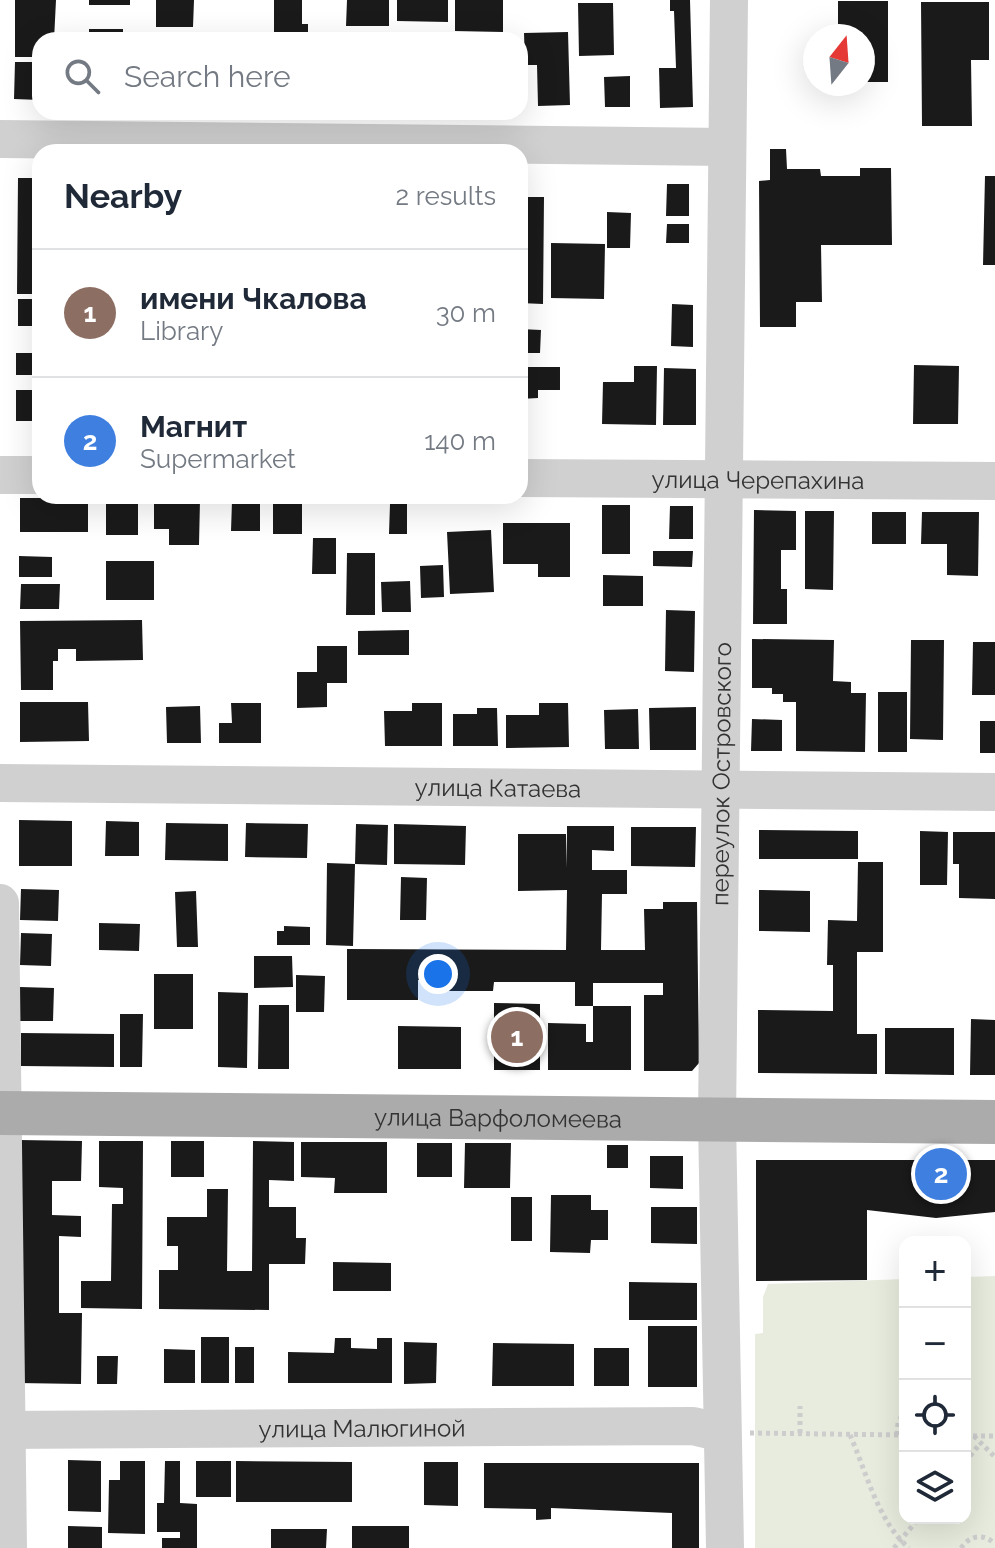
<!DOCTYPE html>
<meta charset="utf-8">
<style>
:root{--surface:#fff;--page:#f6f6f7;--text:#1f2937;--muted:#747a83;--line:#e0e1e3;--accent:#ef2f4c}
body{margin:0;font-family:Raleway,sans-serif;background:var(--page);color:var(--text)}
.controls{position:absolute;right:24px;bottom:24px;display:grid;overflow:hidden;border-radius:16px;box-shadow:0 8px 32px #0002}
.controls button{width:72px;height:72px;display:grid;place-items:center;padding:0;border:0;border-bottom:2px solid var(--line);background:var(--surface);color:var(--text);font:40px sans-serif}
.compass{position:absolute;left:803px;top:24px;width:72px;height:72px;border-radius:50%;background:var(--surface);box-shadow:0 8px 32px #0002;rotate:17deg}
.you{position:absolute;left:438px;top:974px;width:28px;height:28px;margin:-20px;border:6px solid #fff;border-radius:50%;background:#1a73e8;box-shadow:0 0 0 12px #1a73e833}
.badge{display:grid;place-items:center;width:52px;height:52px;border-radius:50%;background:var(--accent);color:#fff;font-size:26px;font-weight:700}
.pin{position:absolute;translate:-50% -50%;border:4px solid #fff;box-shadow:0 2px 8px #0006}
.list{margin:0;padding:0;list-style:none}
h2{display:flex;justify-content:space-between;align-items:center;height:104px;margin:0;padding:0 32px;font-size:34px}
h2 small{font-size:26px;font-weight:400;color:var(--muted)}
.list li{display:grid;grid-template-columns:52px 1fr auto;gap:24px;align-items:center;box-sizing:border-box;height:128px;padding:0 32px;border-top:2px solid var(--line)}
.list b{display:block;font-size:30px;white-space:nowrap}
.list p{margin:0;font-size:26px;white-space:nowrap;color:var(--muted)}
.list em{font-size:26px;font-style:normal;color:var(--muted)}
.icon{flex:none;width:44px;height:44px;fill:none;stroke:currentColor;stroke-width:2;stroke-linecap:round;stroke-linejoin:round}
.map{position:relative;flex:none;width:995px;height:1548px;overflow:hidden}
.search{position:absolute;background:var(--surface);box-shadow:0 8px 32px #0002;left:32px;top:32px;width:496px;height:88px;display:flex;align-items:center;gap:20px;box-sizing:border-box;padding:0 28px;border-radius:24px;color:var(--muted);font-size:30px}
.panel{position:absolute;background:var(--surface);box-shadow:0 8px 32px #0002;left:32px;top:144px;width:496px;height:360px;border-radius:24px}
.map>svg:first-child{display:block}
</style>
<div class="map">
<svg width="995" height="1548" viewBox="0 0 995 1548">
<rect width="100%" height="100%" fill="#fff"/>
<!-- green -->
<path fill="#e7ecde" d="M995 1276V1548H755V1334L763 1333V1297L768 1284 905 1279V1518H965V1277Z"/>
<!-- building -->
<path fill="#1a1a1a" d="M15 0H56L54 40H40V57H15Z
M89 0H130V5H89Z
M156 0H194L193 27H156Z
M274 0H302V24H308V40H274Z
M347 0H389V26H346Z
M397 0H448V22L397 21Z
M455 0H503V32L455 31Z
M670 0H690L693 107 660 108 659 68H676L674 11H670Z
M838 1H888V82H863V36H838Z
M921 2H989V60H971L972 126H922Z
M578 3H613L614 55 579 56Z
M89 29H123V40H89Z
M568 32 570 105 538 106 537 65H525L524 33Z
M15 62H40V100L14 99Z
M630 76V107H605L604 77Z
M770 149H786L787 169H820L821 176H860V168H891L892 245H821L822 302H796V327H760L759 181 770 180Z
M985 176H995V265H983Z
M18 178H40V294H17Z
M667 184H689V216H666Z
M520 197H544L543 304 520 303Z
M607 212 631 213 630 248H607Z
M667 224H689V243H666Z
M551 243 605 244 604 299 551 298Z
M18 299H40V326H18Z
M672 304 693 305V347L671 346Z
M520 329 541 330 540 353H520Z
M16 353H40V375H16Z
M914 365 959 366 958 424H913Z
M634 366H657L656 425 602 424 603 382H634Z
M520 367H560V390H538V398L520 399Z
M664 368 696 369V425H663Z
M16 390H40V421H16Z
M20 498H88V532H20Z
M106 499H138V535H106Z
M154 500H200L199 545H169V529H154Z
M232 501H260V531H231Z
M273 501 302 502V534H273Z
M390 504H407V534H389Z
M602 505H630V554H602Z
M670 506H693V539H669Z
M754 510 796 511V550H781V589H787V624H753Z
M805 511H834L833 590 805 589Z
M872 512H906V544H872Z
M922 512H979L978 576 947 575V544H921Z
M503 523H570V577H538V564H503Z
M491 530 494 592 450 594 447 532Z
M313 538H336V574H312Z
M653 551H693L692 567 653 566Z
M347 553H375V615H346Z
M19 556 52 557V577H19Z
M106 561H154V600H106Z
M443 565 444 597 421 598 420 566Z
M603 575 643 576V606H603Z
M410 581 411 612H382L381 582Z
M21 584H60L59 609H20Z
M666 610 695 611 694 672 665 671Z
M142 620 143 660 76 661V649H58V661H53V690H21L20 621Z
M409 630V655H358V631Z
M752 639 834 640 833 681 851 682V693H866L865 752 796 751V702H783V694H772V688H752Z
M911 640H944L943 740 910 739Z
M973 642H995V695H972Z
M317 646H347V683H327V707L297 708V672H317Z
M878 692H907V752H878Z
M20 702H88L89 741 20 742Z
M231 703H261V743H219V723H232Z
M412 703H442V746H385L384 711H412Z
M539 703H568L569 747 506 748V715H539Z
M200 706 201 743H167L166 707Z
M696 707V750H650L649 708Z
M477 708H497L498 746H453V714H477Z
M638 709 639 749H605L604 710Z
M752 719 782 720V751H751Z
M980 721H995V753H980Z
M19 820 72 821V866H19Z
M106 821 139 822V856H105Z
M166 823 228 824V861L165 860Z
M246 823 308 824 307 858 245 857Z
M356 824 388 825 387 865 355 864Z
M394 824 466 826 465 865 394 864Z
M567 826H614V851L592 850V870H627V894H602L601 950H645L644 909H663V902H697L699 1063 692 1071H644V995H663V983H593V1006H575V982H494L493 991H438V980H418V1000H347V949L566 950 567 890 518 891V834H566L567 868Z
M631 827H696L695 867 631 866Z
M759 830 858 831V859H759Z
M920 831 948 832 947 885H920Z
M953 832H995V899L959 898V864H953Z
M858 862H883V952H857V1034H877V1074L758 1073V1010L833 1011V965H827L828 920 857 921Z
M327 863 355 864 353 946 326 945Z
M401 877 427 878 426 920H400Z
M21 889 59 890 58 921 20 920Z
M759 890 810 891V932L759 931Z
M196 891 198 947H177L175 892Z
M99 923 140 924 139 951 99 950Z
M284 926 310 927V945H277V931H284Z
M21 933 52 934 51 966 20 965Z
M254 956H292L293 987 254 988Z
M154 974H193V1029H154Z
M296 975 325 976 324 1012H296Z
M20 987 54 988 53 1021H19Z
M218 992 248 993 247 1068 218 1067Z
M494 1003 540 1004V1070H494Z
M259 1005H289V1069H258Z
M593 1006H631V1070H548V1023L586 1024V1042H593Z
M120 1014H143L142 1067H120Z
M971 1019 995 1020V1075H970Z
M398 1026 461 1027V1069H398Z
M885 1028H954V1075L885 1074Z
M21 1033 114 1034V1067L21 1066Z
M19 1140 82 1141 81 1181H52V1215L81 1216V1237L59 1236V1313H82L81 1384 18 1383Z
M99 1141H143L142 1309 81 1308V1281H111L112 1204H123V1188L99 1187Z
M171 1141H204V1177H171Z
M253 1141 294 1142V1181L269 1180V1207H296V1238H306L305 1264H269V1310L159 1309V1270H178V1246H167V1217H207V1189H228L227 1271H252Z
M301 1142H387V1193H334L335 1178 301 1177Z
M417 1143H452V1177H417Z
M465 1143H511L510 1188H464Z
M607 1145H628V1168H607Z
M650 1156H683V1189L650 1188Z
M756 1160H995V1212L936 1218 867 1210V1280L756 1281Z
M551 1195H591V1210H608V1240H591L590 1253 550 1252Z
M511 1197H532V1241H511Z
M651 1207H697V1244L651 1243Z
M333 1262 391 1263V1291H333Z
M629 1282 697 1283V1320H629Z
M648 1326H697V1387H648Z
M201 1337H229V1383H201Z
M335 1338H351V1348L377 1349V1338H392V1383H288V1352L334 1353Z
M404 1342 437 1343 436 1383 404 1384Z
M493 1343 574 1344V1386H492Z
M235 1347H254V1383H235Z
M594 1348H629V1386H594Z
M164 1349 195 1350V1383H164Z
M97 1356H118L117 1384H97Z
M68 1460 101 1461V1512L68 1511Z
M120 1461H145V1534L108 1533 109 1480H120Z
M165 1461H180V1503L197 1504V1548H162V1538H180V1532H157V1503H164Z
M196 1461H231V1497H196Z
M236 1461 352 1462V1502H236Z
M424 1462H458V1506L424 1505Z
M484 1463H699V1548H672V1513L551 1508V1519L536 1520V1509L484 1508Z
M68 1526 102 1527V1548H68Z
M352 1526H409V1548H352Z
M271 1529H327L326 1548H271Z"/>
<g fill="none" stroke-linecap="round" stroke-linejoin="round">
<!-- path -->
<path stroke="#cdcdcd" stroke-width="5" stroke-dasharray="4 4" stroke-linecap="butt" d="M750 1433 905 1435
M800 1433V1406
M850 1435C866 1471 878 1522 909 1548
M897 1435 898 1423 905 1410
M965 1436H995
M974 1436 995 1457
M965 1462 979 1445
M894 1548 919 1518
M961 1548C970 1535 984 1533 995 1544"/>
<!-- minor -->
<g stroke="#d0d0d0" stroke-width="38">
<path d="M0 139 726 147"/>
<path d="M0 475H40"/>
<path id="s1" d="M520 478 995 481"/>
<path id="s2" d="M0 783 995 792"/>
<path d="M0 903 8 1548"/>
<path id="s3" d="M0 1430 693 1426 722 1433"/>
<path id="s4" d="M725 1548 717 1121 729 0"/>
</g>
<!-- major -->
<path stroke="#ababab" stroke-width="44" id="s5" d="M0 1113 995 1122"/>
</g>
<g text-anchor="middle" dominant-baseline="central" stroke-width="8" stroke-linejoin="round" paint-order="stroke">
<!-- street labels -->
<g font-size="24" fill="#333" stroke="#fff">
<text stroke="none"><textPath href="#s1" startOffset="238">улица Черепахина</textPath></text>
<text stroke="none"><textPath href="#s4" startOffset="774">переулок Островского</textPath></text>
<text stroke="none"><textPath href="#s2" startOffset="498">улица Катаева</textPath></text>
<text stroke="none"><textPath href="#s5" startOffset="498">улица Варфоломеева</textPath></text>
<text stroke="none"><textPath href="#s3" startOffset="362">улица Малюгиной</textPath></text>
</g>
</g>
</svg>
<div class="controls">
<button>+</button>
<button>−</button>
<button><svg class="icon" aria-label="locate" viewBox="0 0 24 24"><circle cx="12" cy="12" r="6"/><path d="M12 2v4M12 18v4M2 12h4M18 12h4"/></svg></button>
<button><svg class="icon" aria-label="layers" viewBox="0 0 24 24"><path d="M12 4l9 5-9 5-9-5zM3 14l9 5 9-5"/></svg></button>
</div>
<svg class="compass" viewBox="-18 -18 36 36"><path d="M0-13l5 13h-10z" fill="#e53935"/><path d="M0 13l5-13h-10z" fill="#747a83"/></svg>
<div class="you"></div>
<div class="pin badge" style="left:517px;top:1037px;background:#8d6e63">1</div>
<div class="pin badge" style="left:941px;top:1174px;background:#3f7fe0">2</div>
<div class="search"><svg class="icon" aria-label="search" viewBox="0 0 24 24"><circle cx="10" cy="10" r="6"/><path d="M15 15l6 6"/></svg>Search here</div>
<section class="panel">
<h2>Nearby<small>2 results</small></h2>
<ul class="list">
<li><span class="badge" style="background:#8d6e63">1</span><div><b>имени Чкалова</b><p>Library</p></div><em>30 m</em></li>
<li><span class="badge" style="background:#3f7fe0">2</span><div><b>Магнит</b><p>Supermarket</p></div><em>140 m</em></li>
</ul>
</section>
</div>
